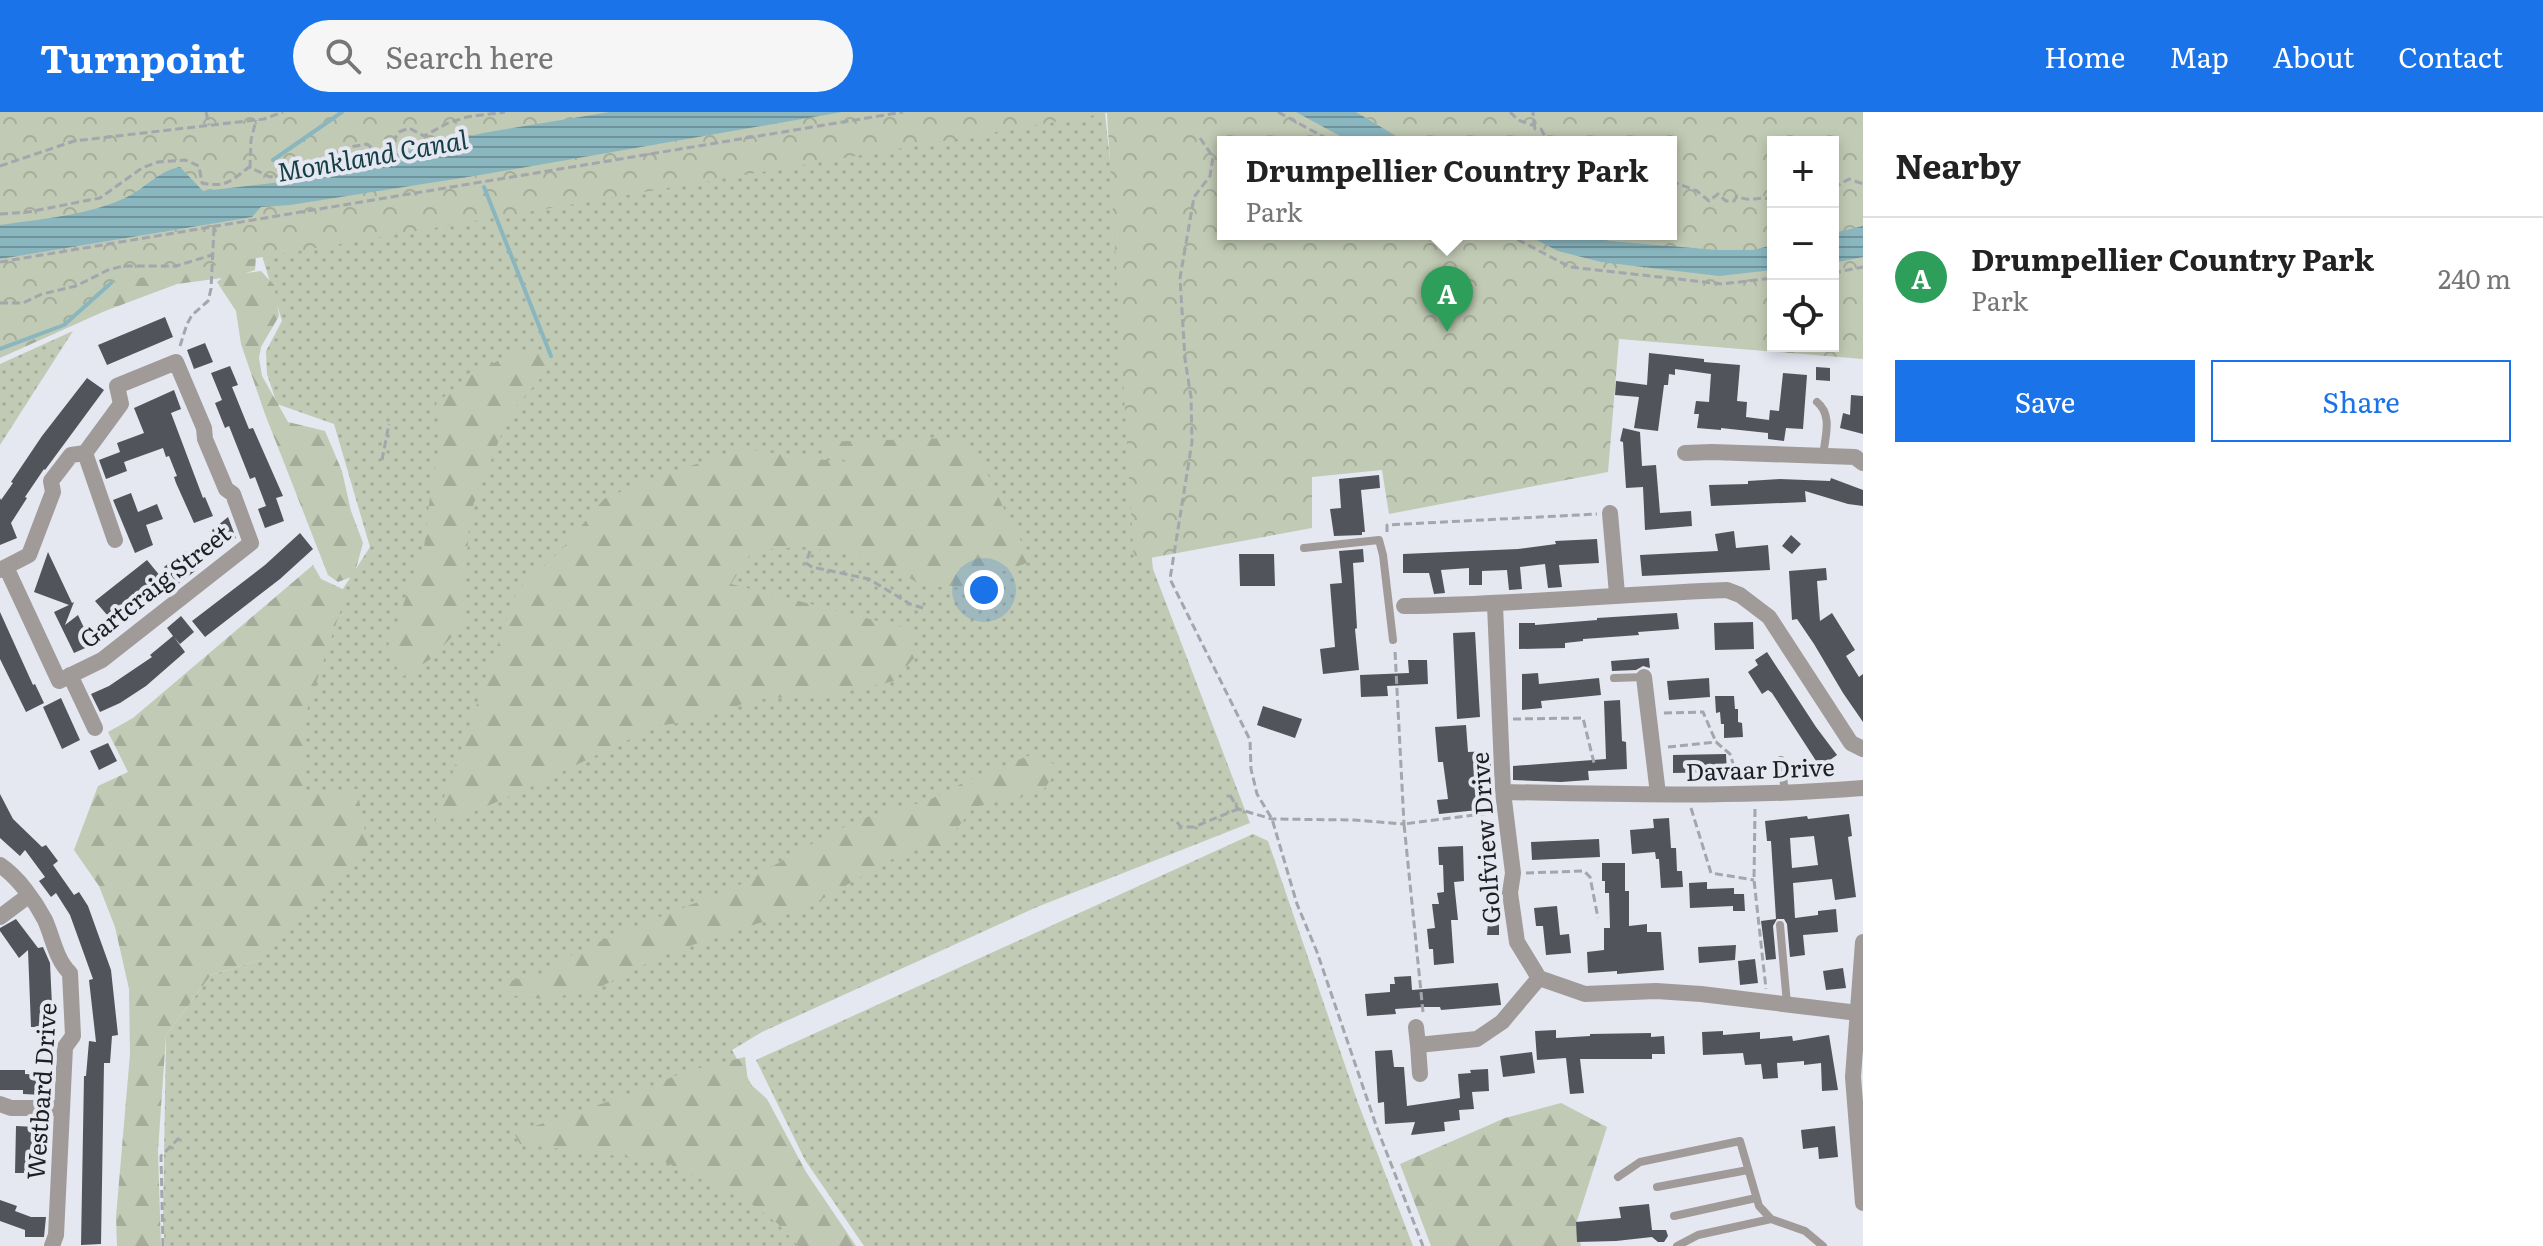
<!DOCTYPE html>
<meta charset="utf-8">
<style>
:root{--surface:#fff;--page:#f6f6f6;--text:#222;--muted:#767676;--line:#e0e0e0;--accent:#1a73e8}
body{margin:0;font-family:Literata,serif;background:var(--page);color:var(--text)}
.controls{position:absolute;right:24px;top:24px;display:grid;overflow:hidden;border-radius:0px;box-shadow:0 4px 12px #0003}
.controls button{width:72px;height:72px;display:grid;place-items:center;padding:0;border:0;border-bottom:2px solid var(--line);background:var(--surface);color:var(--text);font:40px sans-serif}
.you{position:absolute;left:984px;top:478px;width:28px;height:28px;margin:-20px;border:6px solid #fff;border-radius:50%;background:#1a73e8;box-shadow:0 0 0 12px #1a73e833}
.badge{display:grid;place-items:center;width:52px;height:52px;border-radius:50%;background:var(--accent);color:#fff;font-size:26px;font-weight:700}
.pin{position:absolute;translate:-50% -66px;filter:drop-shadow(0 2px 4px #0008)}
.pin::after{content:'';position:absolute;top:42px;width:28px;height:24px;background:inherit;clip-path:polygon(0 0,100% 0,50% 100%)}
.popup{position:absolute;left:1217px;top:24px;width:460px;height:104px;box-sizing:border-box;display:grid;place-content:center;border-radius:0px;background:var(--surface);filter:drop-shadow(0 2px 6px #0005);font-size:26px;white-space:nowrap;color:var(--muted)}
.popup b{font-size:30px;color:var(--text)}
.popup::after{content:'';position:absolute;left:50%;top:100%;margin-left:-16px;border:16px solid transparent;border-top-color:var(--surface)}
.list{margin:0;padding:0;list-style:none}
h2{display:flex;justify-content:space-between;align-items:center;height:104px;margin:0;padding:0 32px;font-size:34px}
h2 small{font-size:26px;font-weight:400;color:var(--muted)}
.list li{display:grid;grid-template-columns:52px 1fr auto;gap:24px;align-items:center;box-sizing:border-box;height:120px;padding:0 32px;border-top:2px solid var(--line)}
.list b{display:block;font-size:30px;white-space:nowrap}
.list p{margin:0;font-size:26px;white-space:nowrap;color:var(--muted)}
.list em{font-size:26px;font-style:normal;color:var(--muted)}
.actions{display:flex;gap:16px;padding:24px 32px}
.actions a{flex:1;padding:18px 0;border:2px solid var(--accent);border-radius:0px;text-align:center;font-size:28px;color:var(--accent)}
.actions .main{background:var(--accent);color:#fff}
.icon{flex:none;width:44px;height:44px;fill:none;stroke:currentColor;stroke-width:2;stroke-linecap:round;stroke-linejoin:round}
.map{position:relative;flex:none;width:1863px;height:1134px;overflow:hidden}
header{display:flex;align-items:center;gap:48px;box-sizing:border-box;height:112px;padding:0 40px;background:var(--accent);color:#fff}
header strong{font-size:38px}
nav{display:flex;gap:44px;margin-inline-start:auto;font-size:28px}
.search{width:560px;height:72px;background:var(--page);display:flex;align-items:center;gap:20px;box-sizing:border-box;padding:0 28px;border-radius:44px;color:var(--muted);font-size:30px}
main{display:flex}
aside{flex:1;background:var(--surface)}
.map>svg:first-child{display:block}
</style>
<header>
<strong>Turnpoint</strong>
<div class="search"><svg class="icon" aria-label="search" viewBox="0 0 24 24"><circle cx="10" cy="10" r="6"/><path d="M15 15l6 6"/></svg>Search here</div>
<nav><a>Home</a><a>Map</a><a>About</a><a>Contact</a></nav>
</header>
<main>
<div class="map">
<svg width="1863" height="1134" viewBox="0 0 1863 1134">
<defs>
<pattern id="grass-dots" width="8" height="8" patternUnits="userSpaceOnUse" patternTransform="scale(2)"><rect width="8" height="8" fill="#c1cab4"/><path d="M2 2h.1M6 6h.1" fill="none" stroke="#a5ad9a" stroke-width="1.8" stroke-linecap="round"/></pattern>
<pattern id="forest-firs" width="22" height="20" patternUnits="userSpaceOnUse" patternTransform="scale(2)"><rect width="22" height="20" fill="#c1cab4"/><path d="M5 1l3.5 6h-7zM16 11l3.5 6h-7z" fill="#a5ad9a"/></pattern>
<pattern id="park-crowns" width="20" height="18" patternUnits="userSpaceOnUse" patternTransform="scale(2)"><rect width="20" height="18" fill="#c1cab4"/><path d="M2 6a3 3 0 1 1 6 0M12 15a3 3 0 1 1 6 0" fill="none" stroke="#a5ad9a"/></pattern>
<pattern id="water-rules" width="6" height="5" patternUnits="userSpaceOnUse" patternTransform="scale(2)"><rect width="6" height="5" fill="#8ab6bf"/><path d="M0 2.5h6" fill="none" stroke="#70939b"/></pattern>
</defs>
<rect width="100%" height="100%" fill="#e5e7f1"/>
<!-- grass -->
<path fill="url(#grass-dots)" d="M1105 1 1153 457 1250 711 1037 795 762 920 732 938 842 1134H165L163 1111 166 923 211 863 260 848 307 709 286 565 370 435 334 312 277 292 267 262 266 239 282 209 259 134Z
M73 219 0 333V252Z
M1253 722 1268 729 1358 991 1413 1134H864L805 1048 756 948Z"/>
<!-- forest -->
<path fill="url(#forest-firs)" d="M258 118 255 158 246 161 261 159 274 173 279 204 261 235 259 246 262 264 288 310 325 319 342 359 351 399 363 431 354 464 338 470 328 463 265 302 241 232 236 199 217 170 222 166 177 172 105 199 0 246V157Z
M514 240 563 241 510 301 470 401 462 514 431 547 402 565 387 537 424 436 431 375 440 330 436 292 464 267Z
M952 326 977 339 1011 412 1033 449 995 462 966 476 924 474 891 456 846 441 803 435 753 438 731 472 913 518 914 546 894 569 836 582 756 587 699 608 657 614 522 679 473 700 435 711 517 478 562 437 604 387 652 366 744 337 848 351 818 330Z
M313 453 321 467 347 479 302 613 306 683 357 677 369 740 260 848 211 863 166 923 158 1039 161 1134H117L116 1105 130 942 129 877 115 815 99 774 74 738 98 674 128 660 108 620 133 606Z
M1033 642 1060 655 1041 681 974 695 944 733 903 741 808 795 668 841 594 878 544 887 491 881 501 871 543 861 563 847 618 821 734 776 833 720 870 704 927 689 975 665Z
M745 945 748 970 767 987 806 1060 856 1134H798L778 1112 749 1090 665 1050 520 1032 514 1021 637 980 684 960Z
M1561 991 1607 1015 1576 1112 1581 1134H1431L1400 1052 1505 1006Z"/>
<!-- park -->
<path fill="url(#park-crowns)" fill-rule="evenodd" d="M0 0H1863V247L1619 227 1608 360 1389 402 1382 358 1312 365V416L1134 449 1107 1 111 171 64 213 0 243ZM1223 30H1671V122H1223ZM1773 30H1833V234H1773Z"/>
<!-- water -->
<path fill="url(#water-rules)" d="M610 0H842L480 63 290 93 261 95 252 105 0 147V113C41 107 90 103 127 85 146 76 158 59 180 55L203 79 273 71 483 21Z
M1296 0H1356L1406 30H1351Z
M1863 114V145L1833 151V121Z
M1525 122H1589L1609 129 1717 138H1753L1773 133V158L1719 164 1601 150 1558 139Z"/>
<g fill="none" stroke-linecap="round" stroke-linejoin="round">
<!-- stream -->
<path stroke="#8ab6bf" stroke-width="4" d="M273 48 342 0
M484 75 551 244
M0 237 64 213 111 171"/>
</g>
<!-- building -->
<path fill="#52545c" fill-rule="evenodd" d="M165 205 173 225 107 253 98 233Z
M205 231 213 250 194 257 187 238Z
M1649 241 1704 247V250L1740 253 1737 289 1747 290 1746 305 1769 308 1770 298 1779 299 1783 261 1807 263 1803 317 1786 316 1784 329 1768 327V321L1721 316V318L1697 316 1699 302H1694L1696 289 1709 290 1711 262 1675 257V263L1669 262 1668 273H1664L1658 319 1634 316 1639 285 1615 283 1616 269 1647 273Z
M230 254 238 273 232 275 249 317 253 316 283 384 276 386 284 409 265 416 258 397 266 394 255 365 250 367 229 314 225 316 215 291 222 288 211 261Z
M1816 255 1830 256V269L1816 268Z
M87 266 104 278 45 358 44 357 25 385 27 386 11 411 17 426 0 433V386L1 388 13 371 11 370 42 324Z
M174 278 181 297 171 301 203 386 205 385 213 404 194 411 176 371 174 365 177 364 169 344 166 345 163 336 124 350 127 359 106 367 99 348 120 340 117 331 144 321 134 296Z
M1851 283 1863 284V322L1840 316 1843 301 1850 303Z
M1623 316 1640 320 1642 354 1656 353 1660 401 1691 399 1692 414 1645 418 1643 375 1626 376 1623 330 1620 329Z
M1379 363 1380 376 1361 378 1365 420H1362V423L1334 424 1330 397 1341 396 1339 367Z
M1831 366 1863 378V394L1848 392 1805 379 1806 390 1711 394 1709 373 1748 372V369L1780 367 1830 369Z
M131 381 138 400 157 392 163 407 146 413 153 433 135 441 113 388Z
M228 405 236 426 217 433 212 418Z
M1734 419 1736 436 1768 433 1770 458 1642 464 1640 443 1718 439 1715 422Z
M300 421 313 437 280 467 205 525 192 509 265 453Z
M1791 423 1801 432 1792 442 1782 434Z
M1597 427 1599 451 1559 453 1562 475 1548 476 1545 452 1520 455 1522 477 1509 478 1507 458 1482 459V473H1469V456L1441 458 1445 481 1434 482 1429 461H1403V442L1518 437 1556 432 1555 429Z
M1363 437 1364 450 1353 451 1357 516 1355 517 1359 558 1323 562 1320 537 1335 535 1330 472 1342 471 1339 439Z
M185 439 199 456 178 472 164 455Z
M48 440 72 491 74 490 65 513 78 503 92 533 74 541 54 500 69 493 34 480Z
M1239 442H1274L1275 474H1240Z
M147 448 161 465 108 504 95 489Z
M1826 456 1827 468 1817 469 1820 509 1832 501 1855 538 1846 544 1859 565 1863 562V610L1843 581 1814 532 1797 507 1792 508 1789 459Z
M0 500 33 573 35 572 44 591 26 600 0 547Z
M1677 501 1679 517 1638 520 1639 523 1583 527V529L1565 531V536L1519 537V511H1535V513L1597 508V506Z
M181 504 194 520 180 532 174 525 185 540 146 574 120 591 100 600 91 582 109 574 152 545 150 543 173 524 167 516Z
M1753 510 1754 537 1715 538 1714 511Z
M1475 520 1480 605 1457 607 1453 521Z
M1767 540 1816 615 1837 643 1820 655 1772 581 1768 578 1762 582 1748 560 1758 553 1755 548Z
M1649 546 1650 556 1643 554 1636 558 1612 559 1611 549Z
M1408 548H1427L1428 572 1387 574 1388 584 1361 585 1360 563 1409 561Z
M1538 561 1539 572 1599 566 1601 583 1541 589 1542 596 1522 598V562Z
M1709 566 1710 585 1669 588 1667 569Z
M1715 584H1734L1735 597H1738V610L1742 611 1743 625 1724 626V612H1721L1720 600 1716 601Z
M61 586 80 628 62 637 43 595Z
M1620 588 1622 629 1626 630 1627 657 1588 659 1589 668 1561 670 1513 668V654L1606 647 1604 589Z
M1263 594 1302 607 1295 626 1257 613Z
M1466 613 1468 640 1490 639 1492 669 1474 670 1478 698 1439 702 1437 688 1448 687 1443 650H1438L1435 615Z
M108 631 117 649 99 658 90 639Z
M1726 642 1727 660 1673 661V643Z
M0 682 13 707 42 735 46 733 58 749 53 753 74 783 79 780 88 794 111 858 118 923 112 924 110 951H104L101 1132 81 1133 84 964H86L89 929 96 930 89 868 93 867 70 803 56 781 51 785 39 769 45 765 25 738 20 744 0 726Z
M1849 702 1852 724 1848 725 1856 785 1835 788 1832 767 1793 771 1795 806 1818 803V799L1836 797 1838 820 1803 823 1805 843 1790 845 1787 812 1784 807H1777L1773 814 1776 847 1766 848 1761 809 1776 807 1771 729H1767L1765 709 1807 704 1808 707ZM1814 724 1818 753 1792 756 1790 726Z
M1669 706 1671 736H1676L1677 759H1682L1683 775 1661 776 1659 747H1656L1655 740 1632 742 1630 718 1654 716 1653 707Z
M1599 727 1600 745 1532 748 1531 730Z
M1463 734 1464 769 1454 770 1458 808H1451L1454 851 1434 853 1433 837H1429L1427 817 1435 816 1432 792H1439L1437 781 1444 780 1443 753H1439L1438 735Z
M1602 751H1625V779H1629V814L1647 812V820H1661L1664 858 1617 862V859L1588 861 1587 840 1604 838V816H1610L1609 781H1605V769H1602Z
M1707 770V777L1734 776V782H1744L1745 799H1733V794L1690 796 1689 771Z
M1496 772 1497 784 1486 785 1485 773Z
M1557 794 1560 823 1569 822 1571 841 1546 843 1543 814H1536L1534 796Z
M16 807 38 836 43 835 50 851 53 915H31L28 838 19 846 0 819V816Z
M1488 811 1499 812V823H1487Z
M1736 833 1735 848 1699 851 1698 835Z
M1755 847 1758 871 1740 873 1738 849Z
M1843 856 1846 876 1826 878 1823 859Z
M1411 864 1412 878 1498 871 1501 893 1441 898 1440 895H1423L1395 897 1396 902 1367 904 1365 882 1390 880V872H1395L1394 865Z
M1556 918V926L1590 924V922L1651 921V925L1664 924 1665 942H1652V947H1580L1584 981 1570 982 1566 946 1537 948 1535 919Z
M1723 919V923L1760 920V927L1792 924 1793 929 1829 923 1838 978 1822 979 1821 951 1804 953V949L1777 951 1778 966 1763 967 1761 952 1745 953 1743 941 1703 943 1702 920Z
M1392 938 1394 955H1404L1407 994 1460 986 1458 962 1471 961 1470 958 1488 957 1489 979 1472 980 1474 997 1459 998 1460 1008 1444 1010 1445 1019 1411 1023 1415 1010 1385 1012 1384 990 1378 991 1375 939Z
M1532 940 1535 961 1503 965 1500 944Z
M0 958H25V962L44 963V983L23 982V978H0Z
M16 1014 36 1015 35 1061H15Z
M1835 1014 1838 1045 1819 1047 1818 1035 1803 1037 1801 1018Z
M0 1088 17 1094 15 1099 31 1105H46L44 1125H25V1118L0 1109Z
M1649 1092 1652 1118H1666L1668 1124 1664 1130H1658L1652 1125 1616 1129 1577 1130 1576 1110 1621 1106 1619 1095Z"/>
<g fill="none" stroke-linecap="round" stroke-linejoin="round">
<!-- path -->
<path stroke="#a4a6ad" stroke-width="3" stroke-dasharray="8 4" stroke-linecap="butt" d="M206 0 209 13
M1278 0 1333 30
M1510 0 1518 8 1532 13 1534 10 1533 0
M1534 10 1535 17H1541L1546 26 1552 30
M1200 26 1213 45 1210 64 1194 85 1180 166 1185 247 1191 285 1192 330 1170 467 1250 628 1251 657 1257 682 1272 707 1297 792 1317 840 1377 1016 1423 1134
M0 54 74 29 264 7 283 0
M250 56 251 28 256 8
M1671 69 1697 79 1709 89 1718 82 1726 89H1734L1737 84C1751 91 1758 84 1773 87
M1833 73 1837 74 1849 67 1863 72
M0 102 28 100 100 86 142 56 158 50 185 48 199 54 202 71C226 76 231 69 249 55L270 65 281 63 325 52 339 37 367 32 377 40 387 39 399 20 409 16 424 24 448 11 467 5 505 0
M1507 122 1570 155 1722 172 1773 166
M0 150 903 0
M1833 161 1863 155
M0 191H23L42 182 76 174 108 158 123 154H176L212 143
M180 234 187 212 192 203 208 189 211 177 214 116
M382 348 389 312
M1387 420V413L1597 402
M810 439 806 451 812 455 869 467 910 492 923 496
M1664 601 1703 600 1716 630
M1513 607 1583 606 1594 651
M1668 635 1716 630 1730 642 1738 667
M1230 683 1238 697 1272 707 1354 708 1404 712 1395 539
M1691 696 1711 761 1754 768
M1755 697 1754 768 1766 877
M1177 710 1181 715H1194L1238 697
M1526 761 1584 759 1590 765 1598 806
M1423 900 1404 712 1490 701
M163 1134 161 1044 179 1026"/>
<!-- lane -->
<path stroke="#a09b99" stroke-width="8" d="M1817 290C1833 303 1825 325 1823 344
M1304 436 1379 428 1383 443 1393 528
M1614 566 1644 565
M1781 648 1785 681
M1780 813 1787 892
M1618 1065 1640 1050 1740 1029 1759 1094 1771 1107 1805 1119 1823 1134
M1657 1075 1748 1058
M1674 1104 1756 1086
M1677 1134 1698 1123 1771 1107"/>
<!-- street -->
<path stroke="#a09b99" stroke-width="16" d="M85 341 115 428
M1685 341 1712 340 1855 345 1863 351
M1610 401 1617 482
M0 458 29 443 53 380 51 369 71 343 85 341 121 292 117 274 176 250 204 316 205 327 226 377 233 382 251 431 102 548 59 569 6 455
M1495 493 1503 680 1513 761 1510 781 1517 830 1539 866 1585 882 1656 879 1701 882 1858 901
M1404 494C1512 493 1619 482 1727 478L1740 483 1769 505 1851 631 1863 637
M70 563 95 616
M1644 565 1658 682
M1503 680C1623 682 1743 686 1863 676
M0 753C18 765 35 789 45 808 53 826 56 848 70 861L73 924 65 935 56 1123 52 1134
M0 805 28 784
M1863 830 1853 965 1863 1091
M1416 915 1418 933 1477 927 1502 910 1539 866
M1418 933 1420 962
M0 992 11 996H60"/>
</g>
<g text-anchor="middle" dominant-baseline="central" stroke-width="8" stroke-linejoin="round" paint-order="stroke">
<!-- street labels -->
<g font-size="24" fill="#1e1f22" stroke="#e5e7f1">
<text transform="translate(154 473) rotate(-38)">Gartcraig Street</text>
<text transform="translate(1760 656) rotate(-2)">Davaar Drive</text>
<text transform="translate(1484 726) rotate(-94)">Golfview Drive</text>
<text transform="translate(40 979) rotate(-86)">Westbard Drive</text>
</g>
<!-- water labels -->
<g font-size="26" font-style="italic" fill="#153f46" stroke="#e5e7f1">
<text transform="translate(372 42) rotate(-10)">Monkland Canal</text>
</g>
</g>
</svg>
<div class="controls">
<button>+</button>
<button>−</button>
<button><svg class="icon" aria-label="locate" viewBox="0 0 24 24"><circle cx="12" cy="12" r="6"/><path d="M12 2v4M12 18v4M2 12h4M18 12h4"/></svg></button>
</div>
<div class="you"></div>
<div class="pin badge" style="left:1447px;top:220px;background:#2e9e5b">A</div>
<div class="popup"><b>Drumpellier Country Park</b>Park</div>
</div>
<aside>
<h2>Nearby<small></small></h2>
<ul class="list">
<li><span class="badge" style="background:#2e9e5b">A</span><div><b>Drumpellier Country Park</b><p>Park</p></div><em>240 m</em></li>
</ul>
<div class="actions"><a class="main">Save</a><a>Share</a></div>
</aside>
</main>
